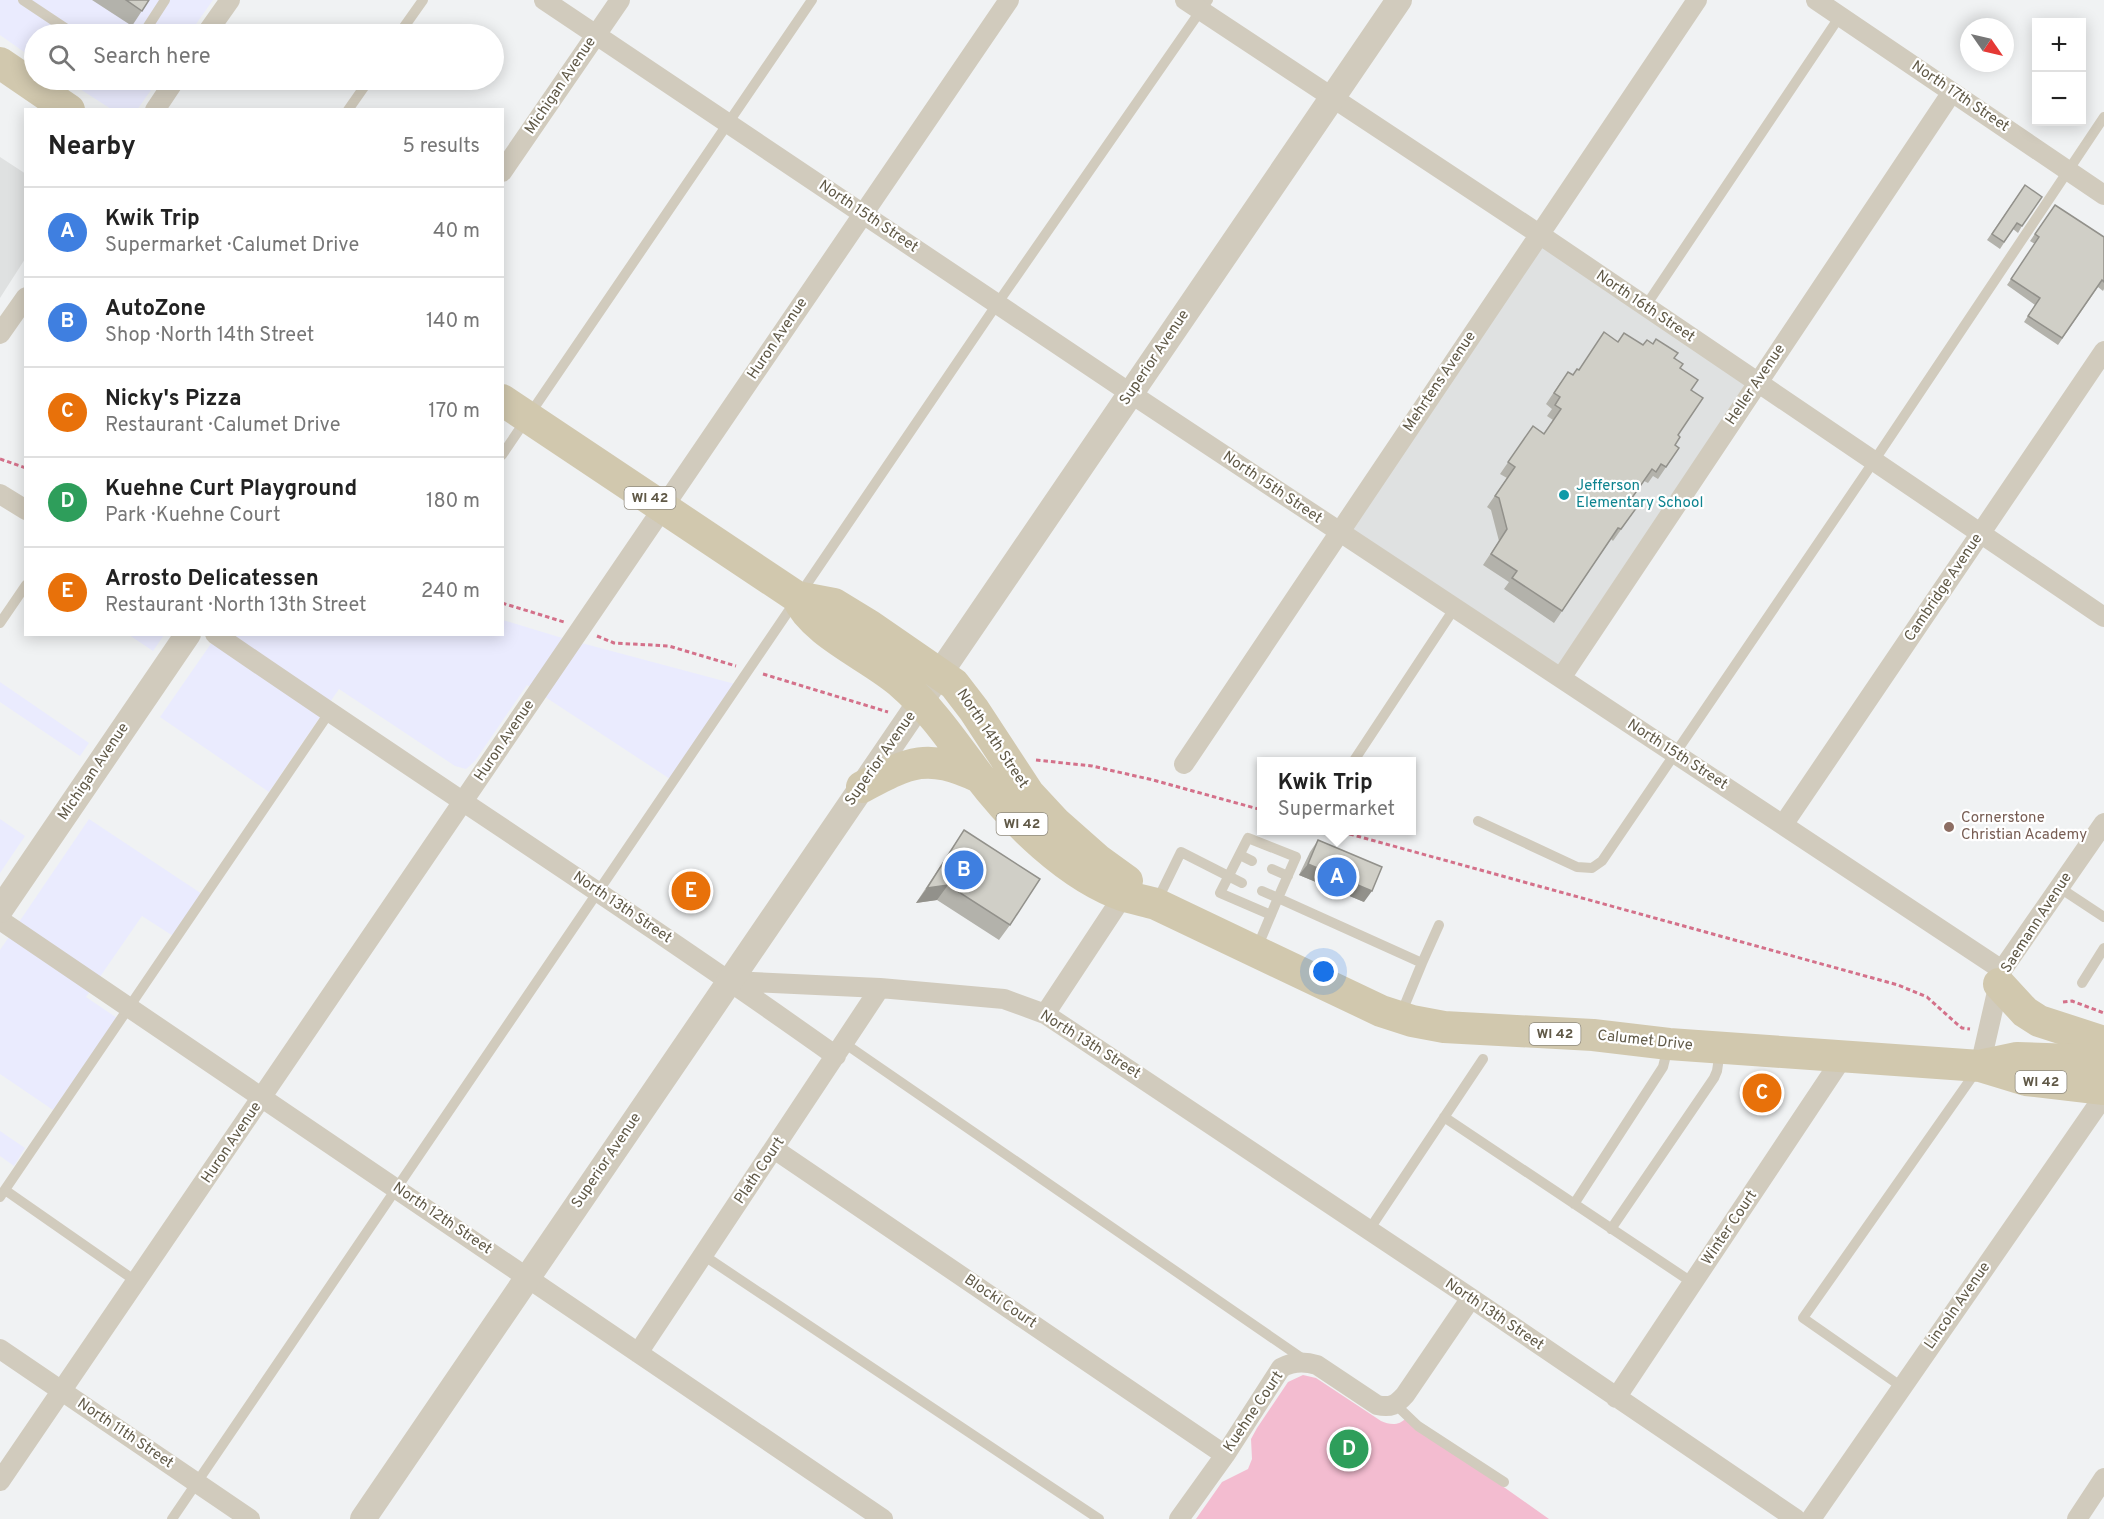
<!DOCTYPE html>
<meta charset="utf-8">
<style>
:root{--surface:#fff;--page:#f6f6f6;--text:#222;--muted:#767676;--line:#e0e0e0;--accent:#1a73e8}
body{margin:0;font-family:Overpass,sans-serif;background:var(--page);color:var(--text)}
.controls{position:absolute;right:18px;top:18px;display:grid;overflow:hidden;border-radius:0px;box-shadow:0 3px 15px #0003}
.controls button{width:54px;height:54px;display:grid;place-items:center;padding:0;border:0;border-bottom:2px solid var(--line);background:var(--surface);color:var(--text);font:30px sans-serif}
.compass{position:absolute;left:1960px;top:18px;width:54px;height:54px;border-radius:50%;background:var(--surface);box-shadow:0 3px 15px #0003;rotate:124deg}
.you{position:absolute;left:1324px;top:972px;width:21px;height:21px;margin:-15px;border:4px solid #fff;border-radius:50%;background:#1a73e8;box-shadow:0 0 0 9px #1a73e833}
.badge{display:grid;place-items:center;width:39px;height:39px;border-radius:50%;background:var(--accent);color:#fff;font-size:20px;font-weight:700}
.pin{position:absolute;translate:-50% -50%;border:3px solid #fff;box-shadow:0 2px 6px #0006}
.popup{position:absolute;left:1257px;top:757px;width:159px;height:78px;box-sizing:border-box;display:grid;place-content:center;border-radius:0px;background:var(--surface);filter:drop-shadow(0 2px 4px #0005);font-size:20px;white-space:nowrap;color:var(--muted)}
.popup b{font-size:22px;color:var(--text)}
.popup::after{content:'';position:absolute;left:50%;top:100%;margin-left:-12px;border:12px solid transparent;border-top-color:var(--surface)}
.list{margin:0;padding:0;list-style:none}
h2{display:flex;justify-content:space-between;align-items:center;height:78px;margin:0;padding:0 24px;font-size:26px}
h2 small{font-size:20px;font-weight:400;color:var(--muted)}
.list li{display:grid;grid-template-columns:39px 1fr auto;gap:18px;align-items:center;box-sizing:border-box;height:90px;padding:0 24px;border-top:2px solid var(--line)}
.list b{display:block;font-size:22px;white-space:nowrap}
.list p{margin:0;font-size:20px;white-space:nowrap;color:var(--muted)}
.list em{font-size:20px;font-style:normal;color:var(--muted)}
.icon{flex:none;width:33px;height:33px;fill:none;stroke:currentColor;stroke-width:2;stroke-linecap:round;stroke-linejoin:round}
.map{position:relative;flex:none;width:2104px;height:1519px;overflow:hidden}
.search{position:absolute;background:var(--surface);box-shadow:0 3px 15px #0003;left:24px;top:24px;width:480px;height:66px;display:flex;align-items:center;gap:15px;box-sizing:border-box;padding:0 21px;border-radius:33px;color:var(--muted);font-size:22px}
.panel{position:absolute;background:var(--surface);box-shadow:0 3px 15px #0003;left:24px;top:108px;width:480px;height:528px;border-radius:0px}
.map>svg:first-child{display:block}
</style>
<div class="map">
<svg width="2104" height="1519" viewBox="0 0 2104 1519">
<rect width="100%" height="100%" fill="#f0f2f3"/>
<!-- commercial -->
<path fill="#eaebfe" d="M0 0H213L189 34H34V59L0 35Z
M66 80H158L137 110 111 109Z
M503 620 559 637 735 684 670 779 527 685 475 761 466 769 455 766 339 689 269 792 160 717 217 635 502 634Z
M129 635H164L153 651Z
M0 682 89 743 80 756 0 702Z
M0 819 25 836 0 873Z
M89 819 202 894 173 936 142 916 86 997 117 1018 53 1110 0 1074V950Z
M0 1131 25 1148 14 1166 0 1156Z"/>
<!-- education -->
<path fill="#dfe1e1" d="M0 157 26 174 25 259 0 298Z
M1539 234 1757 383 1561 678 1340 533Z"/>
<!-- green -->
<path fill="#f3bcd0" d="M1303 1375 1316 1378 1381 1421C1390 1425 1399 1426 1406 1418L1549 1519H1196L1222 1482 1248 1469 1252 1459 1251 1439 1257 1428 1288 1382Z"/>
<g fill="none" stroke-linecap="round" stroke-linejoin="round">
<!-- path -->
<path stroke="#d4718a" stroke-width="3" stroke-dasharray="4.5 3" stroke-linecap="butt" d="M0 459 26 468
M502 603 564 622
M597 636 614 643 669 646 736 666
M763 674 888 712
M1036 760 1092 766 1153 780 1262 810
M1335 830 1898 985 1927 997 1957 1024 1962 1028 1970 1029
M2063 1002 2072 1001 2104 1013"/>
<!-- service -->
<path stroke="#d1cbbd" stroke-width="10" d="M23 0 74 34
M143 34 165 0
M399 34 423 0
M348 110 369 80
M1645 307 1840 16
M502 455 812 0
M0 623 26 585
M1353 762 1454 609
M1478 821 1577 867 1592 868 1602 861 1874 461 2104 117
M1240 855 1252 861
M1272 869 1288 876
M2060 888 2104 917
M1157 901 1181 852 1242 883
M1271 915 1220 893 1248 838 1296 857 1278 898 1422 963 1401 1014
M1257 948 1278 898 1262 891
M1422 963 1439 925
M2082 983 2104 948
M844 1043 1306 1361
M1444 1117 1693 1283
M5 1190 137 1282
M0 1197 329 713
M1574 1204 1663 1067 1668 1047
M1611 1229 1714 1078 1717 1071 1720 1051
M1369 1230 1483 1059
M703 1255 1099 1519
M1902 1387 1803 1318 1977 1070
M1396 1405 1418 1426 1504 1482
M172 1519 997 304 1208 0"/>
<!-- minor -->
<path stroke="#d1cbbd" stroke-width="20" d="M544 0 1130 393 2002 970
M1185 0 1539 234 2104 617
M1816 0 2104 195
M206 34 230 0
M155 110 175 80
M502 172 620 0
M0 334 26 297
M0 494 26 510
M215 634C421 776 632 911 836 1056
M1561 678 1952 92
M1184 764 1697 0
M1783 825 2104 351
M0 920 883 1519
M730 981 880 988 1004 999 1045 1014 1471 1298 1796 1519
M1045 1014 1123 896
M1980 1066 2002 970 2104 823
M774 1149 1225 1455
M0 1349 250 1519
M638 1353 880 988
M1616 1398 1843 1057
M0 1481 1009 0
M1179 1519 1225 1455 1281 1368C1293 1361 1304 1361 1317 1365L1377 1405C1391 1408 1396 1405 1405 1395L1471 1298
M1811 1519 2097 1106 2104 1093
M2077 1519 2104 1478"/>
<!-- tertiary -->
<path stroke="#d1cbbd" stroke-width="26" d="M0 910 188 634
M363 1519 1399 0"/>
<!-- primary -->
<path stroke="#d1c8ae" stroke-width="32" d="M0 63 69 110
M502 400 797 597 834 604 870 626 954 684 974 710 1029 794 1055 822 1098 860 1127 881
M797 597C813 634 872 657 902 684 932 710 954 743 978 775 1013 821 1069 877 1125 896 1135 899 1145 901 1156 904L1381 1011 1412 1021 1444 1027 1593 1035 1669 1044 1980 1066 2026 1080 2104 1089
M862 787C911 761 927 753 979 777
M1999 984 2025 1012 2039 1021 2104 1042
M1984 1065 2017 1058 2104 1061"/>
</g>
<!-- wall -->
<path fill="#b3b2ab" d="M92 0H149L132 26Z
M2025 185 2022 226 2018 233 2013 229 2000 249 1987 240Z
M2055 205 2104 237V289L2103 291 2098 287 2058 345 2024 322 2035 305 2007 285 2035 244 2030 241Z
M1618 342 1643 345 1674 358 1680 368 1691 390 1675 445 1679 448 1658 479 1653 476 1648 483 1644 481 1629 502 1637 507 1613 541 1611 539 1554 623 1504 589 1509 582 1483 565 1499 541 1491 510 1487 507 1507 478 1500 474 1533 426 1544 433 1553 420 1547 416 1552 409 1546 404 1560 383 1573 375 1579 370Z
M964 830 1010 925 999 940 937 900 916 903Z
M1318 840 1364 902 1299 875 1310 852Z"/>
<!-- shaded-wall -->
<path fill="#92918b" d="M1308 864 1372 891 1364 902 1299 875Z
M948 885 937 900 916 903 927 888Z"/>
<!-- building -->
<path fill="#d0cfc7" stroke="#92918b" stroke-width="1.5" d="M126 0H149L142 11Z
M2025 185 2042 197 2022 226 2017 223 2004 242 1992 234Z
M2055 205 2104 237V282L2102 280 2062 338 2028 316 2040 298 2011 279 2039 237 2035 234Z
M1604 332 1618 342 1624 333 1643 345 1647 340 1653 344 1656 339 1678 353 1674 358 1683 364 1680 368 1698 380 1691 390 1703 398 1678 435 1680 437 1675 445 1679 448 1666 467 1661 464 1656 472 1652 469 1629 502 1637 507 1621 529 1618 528 1562 611 1512 578 1517 571 1491 554 1507 529 1499 498 1495 496 1515 467 1508 462 1533 426 1544 434 1561 409 1555 405 1560 397 1554 393 1568 372 1573 375 1577 369 1579 370Z
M964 830 1040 879 1010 925 948 885 927 888Z
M1318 840 1382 867 1372 891 1308 864Z"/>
<!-- markers -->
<circle fill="#0f9aa8" stroke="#fff" stroke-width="2" cx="1564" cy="495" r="6"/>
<circle fill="#8d6e63" stroke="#fff" stroke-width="2" cx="1949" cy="827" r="6"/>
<g text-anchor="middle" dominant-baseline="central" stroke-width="4.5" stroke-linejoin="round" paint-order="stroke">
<!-- shield labels -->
<g fill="#fff" stroke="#908b7e" stroke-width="1.5">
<rect x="624.5" y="487" width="51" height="22" rx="4.5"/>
<rect x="996.5" y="813" width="51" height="22" rx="4.5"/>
<rect x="1529.5" y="1023" width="51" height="22" rx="4.5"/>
<rect x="2015.5" y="1071" width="51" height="22" rx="4.5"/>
</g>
<g font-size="14" font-weight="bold" fill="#605947">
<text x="650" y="498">WI 42</text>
<text x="1022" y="824">WI 42</text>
<text x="1555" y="1034">WI 42</text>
<text x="2041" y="1082">WI 42</text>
</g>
<!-- street labels -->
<g font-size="15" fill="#605947" stroke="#fff">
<text transform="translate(561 86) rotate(-56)">Michigan Avenue</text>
<text transform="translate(1960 97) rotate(34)">North 17th Street</text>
<text transform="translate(868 217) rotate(34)">North 15th Street</text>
<text transform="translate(1645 307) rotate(34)">North 16th Street</text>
<text transform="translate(778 339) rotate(-56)">Huron Avenue</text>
<text transform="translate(1155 358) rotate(-56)">Superior Avenue</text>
<text transform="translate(1440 382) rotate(-56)">Mehrtens Avenue</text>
<text transform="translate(1756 385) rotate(-56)">Heller Avenue</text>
<text transform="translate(1272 488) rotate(34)">North 15th Street</text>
<text transform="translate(1944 588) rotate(-56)">Cambridge Avenue</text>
<text transform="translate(992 739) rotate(56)">North 14th Street</text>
<text transform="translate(505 741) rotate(-56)">Huron Avenue</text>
<text transform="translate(1677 755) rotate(33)">North 15th Street</text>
<text transform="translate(881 759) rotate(-55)">Superior Avenue</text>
<text transform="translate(94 772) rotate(-56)">Michigan Avenue</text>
<text transform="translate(622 908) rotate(34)">North 13th Street</text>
<text transform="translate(2037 923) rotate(-57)">Saemann Avenue</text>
<text transform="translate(1645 1041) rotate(6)">Calumet Drive</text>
<text transform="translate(1090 1045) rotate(32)">North 13th Street</text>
<text transform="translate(232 1143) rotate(-56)">Huron Avenue</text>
<text transform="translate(607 1161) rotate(-56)">Superior Avenue</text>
<text transform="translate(760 1171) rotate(-56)">Plath Court</text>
<text transform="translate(442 1219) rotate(34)">North 12th Street</text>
<text transform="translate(1730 1228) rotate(-56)">Winter Court</text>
<text transform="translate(1000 1302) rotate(34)">Blocki Court</text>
<text transform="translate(1958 1306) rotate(-55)">Lincoln Avenue</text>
<text transform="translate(1494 1315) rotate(34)">North 13th Street</text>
<text transform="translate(1254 1412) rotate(-56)">Kuehne Court</text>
<text transform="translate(125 1434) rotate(34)">North 11th Street</text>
</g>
<!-- culture labels -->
<g font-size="15" fill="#0d838f" stroke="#fff" text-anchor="start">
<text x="1576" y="486">Jefferson<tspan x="1576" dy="17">Elementary School</tspan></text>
</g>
<!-- education labels -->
<g font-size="15" fill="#785e54" stroke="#fff" text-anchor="start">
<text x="1961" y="818">Cornerstone<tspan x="1961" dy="17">Christian Academy</tspan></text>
</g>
</g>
</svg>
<div class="controls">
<button>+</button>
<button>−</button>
</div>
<svg class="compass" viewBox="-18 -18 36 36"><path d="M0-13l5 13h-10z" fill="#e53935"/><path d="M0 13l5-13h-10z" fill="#767676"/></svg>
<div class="you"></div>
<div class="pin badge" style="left:1337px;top:877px;background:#3f7fe0">A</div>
<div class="popup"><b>Kwik Trip</b>Supermarket</div>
<div class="pin badge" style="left:964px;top:870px;background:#3f7fe0">B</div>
<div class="pin badge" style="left:1762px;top:1093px;background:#e8710a">C</div>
<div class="pin badge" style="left:1349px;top:1449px;background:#2e9e5b">D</div>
<div class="pin badge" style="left:691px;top:891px;background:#e8710a">E</div>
<div class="search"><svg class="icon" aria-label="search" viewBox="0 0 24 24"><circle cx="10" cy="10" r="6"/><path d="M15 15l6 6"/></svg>Search here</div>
<section class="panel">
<h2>Nearby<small>5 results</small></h2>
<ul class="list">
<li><span class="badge" style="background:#3f7fe0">A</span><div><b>Kwik Trip</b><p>Supermarket · Calumet Drive</p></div><em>40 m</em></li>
<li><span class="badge" style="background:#3f7fe0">B</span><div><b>AutoZone</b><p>Shop · North 14th Street</p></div><em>140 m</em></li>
<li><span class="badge" style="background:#e8710a">C</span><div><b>Nicky's Pizza</b><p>Restaurant · Calumet Drive</p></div><em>170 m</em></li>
<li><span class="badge" style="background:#2e9e5b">D</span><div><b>Kuehne Curt Playground</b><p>Park · Kuehne Court</p></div><em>180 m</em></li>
<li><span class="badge" style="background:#e8710a">E</span><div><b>Arrosto Delicatessen</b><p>Restaurant · North 13th Street</p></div><em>240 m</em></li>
</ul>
</section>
</div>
